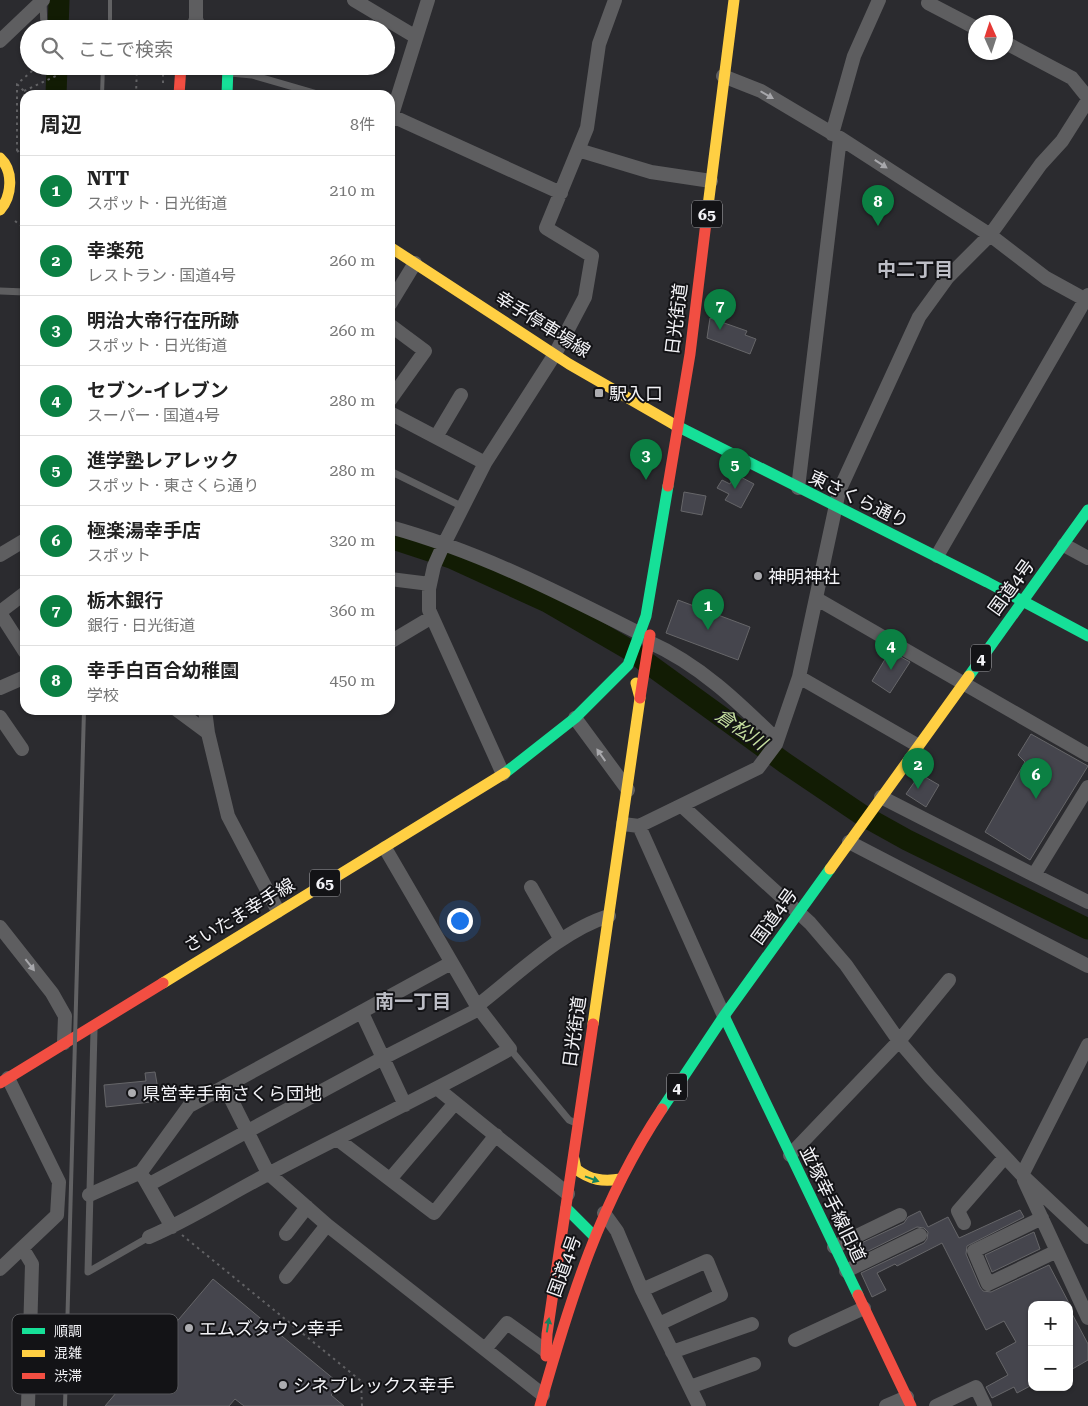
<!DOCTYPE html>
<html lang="ja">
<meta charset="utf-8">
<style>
:root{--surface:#fff;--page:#f6f6f6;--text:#222;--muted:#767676;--line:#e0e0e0;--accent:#0b8043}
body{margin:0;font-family:"Roboto Serif","Noto Sans JP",serif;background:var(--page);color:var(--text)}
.controls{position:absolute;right:15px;bottom:15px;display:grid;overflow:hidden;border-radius:10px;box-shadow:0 1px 4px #0004}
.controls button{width:45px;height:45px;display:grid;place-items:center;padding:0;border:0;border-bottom:1px solid var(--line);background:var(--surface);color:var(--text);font:25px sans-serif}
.compass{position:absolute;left:968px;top:15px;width:45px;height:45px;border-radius:50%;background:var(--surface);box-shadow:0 1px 4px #0004;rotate:357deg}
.you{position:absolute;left:459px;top:920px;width:18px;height:18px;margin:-12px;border:4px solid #fff;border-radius:50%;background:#1a73e8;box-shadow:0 0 0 8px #1a73e833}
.badge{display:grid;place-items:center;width:32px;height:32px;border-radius:50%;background:var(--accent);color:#fff;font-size:16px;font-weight:700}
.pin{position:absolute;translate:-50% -41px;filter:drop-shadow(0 1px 2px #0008)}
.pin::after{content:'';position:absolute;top:26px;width:18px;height:15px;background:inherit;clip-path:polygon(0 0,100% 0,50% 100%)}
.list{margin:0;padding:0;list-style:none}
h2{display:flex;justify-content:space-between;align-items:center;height:65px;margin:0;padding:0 20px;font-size:21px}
h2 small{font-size:16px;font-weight:400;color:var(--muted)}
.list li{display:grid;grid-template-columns:32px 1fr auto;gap:15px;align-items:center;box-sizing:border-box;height:70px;padding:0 20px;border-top:1px solid var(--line)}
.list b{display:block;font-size:19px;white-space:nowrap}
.list p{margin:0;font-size:16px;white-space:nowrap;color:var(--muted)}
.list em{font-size:16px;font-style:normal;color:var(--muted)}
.icon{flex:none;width:28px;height:28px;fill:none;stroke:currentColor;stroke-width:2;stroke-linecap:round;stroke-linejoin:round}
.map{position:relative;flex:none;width:1088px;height:1406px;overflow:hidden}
.search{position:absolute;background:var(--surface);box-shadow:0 1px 4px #0004;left:20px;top:20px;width:375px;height:55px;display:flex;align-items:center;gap:12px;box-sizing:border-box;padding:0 18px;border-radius:28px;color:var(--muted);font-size:19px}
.panel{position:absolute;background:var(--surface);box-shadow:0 1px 4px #0004;left:20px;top:90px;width:375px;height:625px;border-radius:15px}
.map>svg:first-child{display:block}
</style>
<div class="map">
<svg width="1088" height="1406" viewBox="0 0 1088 1406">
<rect width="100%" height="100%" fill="#2b2b2f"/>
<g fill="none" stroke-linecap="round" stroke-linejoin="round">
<!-- stream -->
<path stroke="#121c04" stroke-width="4" d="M55 0 59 3"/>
<!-- river -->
<path stroke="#121c04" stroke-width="21" d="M58 29 59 0
M56 95 57 66
M390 538 451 558 547 602 628 649 785 763 862 815 907 840 1088 929"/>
</g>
<!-- building -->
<path fill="#45454d" stroke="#666669" d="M710 318 747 331 745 335 756 339 750 354 707 338Z
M735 474 754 484 741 508 725 500 729 494 717 488 722 480 730 484Z
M684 492 706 496 702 515 681 511Z
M678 600 750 627 738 660 666 633Z
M890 651 910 662 890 693 872 681Z
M1031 734 1088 766 1030 860 985 832 1025 762 1018 755Z
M920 774 939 785 926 807 906 794Z
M155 1072 160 1101 106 1107 104 1085 146 1081 145 1073Z
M1020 1210 1024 1217 967 1246 966 1254 980 1287 983 1291 991 1292 1049 1265 1070 1305H1032V1385L1017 1393 1014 1387 992 1398 986 1387 1008 1375 996 1353 1016 1342 1004 1321 986 1330 942 1243 897 1266 895 1264 877 1273 886 1290 872 1297 861 1273 924 1243 927 1239 928 1232 924 1228 917 1227 862 1254 857 1245 904 1223 908 1217 920 1211 928 1227 948 1217 959 1238Z
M1034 1232 1040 1249 992 1272 985 1255Z
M213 1279 341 1385 331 1395 344 1406H244L235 1399 229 1406H105Z
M1069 1308 1088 1344V1360L1069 1371Z"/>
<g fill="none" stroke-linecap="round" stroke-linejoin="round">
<!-- path -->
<path stroke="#626265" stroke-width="2" stroke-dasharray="2.5 4" stroke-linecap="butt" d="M169 29 182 21
M163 83V66
M24 91 77 66
M136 95 137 66
M17 151V84L38 66
M17 152 23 148 24 91 17 84
M15 221 25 229
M182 1235 361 1381 362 1406"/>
<!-- lane -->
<path stroke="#5e5e60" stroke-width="7" d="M43 0 44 29
M230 73 252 75 321 95
M0 291 25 292
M390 471 463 507
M94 1030 88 1272 149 1237
M510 1049 569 1120 576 1123"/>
<!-- street -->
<path stroke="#5e5e60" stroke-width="14" d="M354 0 416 37
M928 3 976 28
M196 19V0
M192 29 196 19 200 29
M0 41 43 0
M1006 43 1072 78 1088 98
M723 76 761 91 840 138 990 235 1046 278 1088 301
M392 116 561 193
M390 121 428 0
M832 134 854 56 879 0
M578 150 651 172 711 181
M390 304 415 263
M390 325 425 351 390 400
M390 413 485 463
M436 437 461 395
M798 488 840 138
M390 527C478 551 560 593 641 634
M1064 545 1088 558
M0 555 25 540
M937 556 1088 295
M390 579 430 584
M817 599 1088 755
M0 612 25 593
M0 613 25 652
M390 642 432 617
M649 642C699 664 738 702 777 740
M799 677 917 745
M0 688 25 677
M177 710 208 733
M205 710 208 733 228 816 278 911
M0 717 22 749
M575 718 628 790
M503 774 429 610V589L434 566 442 548 485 463 555 354 585 297 592 256 546 228 587 128 599 44 615 0
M881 797 1034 875 1088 787
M682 806 810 923 846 965 899 1041 930 1077 1022 1175 1088 1237
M623 824 639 826 758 768 776 744 799 677 839 491 919 317 948 277 990 235 1041 164 1062 141 1088 100
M639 826 724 1016
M849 842 1088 966
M1034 875 1088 902
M531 887 561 940
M0 927 52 993 65 1016 64 1043
M477 1006C516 976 562 930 609 916
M362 1013 405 1105
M225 1087 268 1173 327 1225 543 1395
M438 1089 568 1194
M337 1139 434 1213 496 1135
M790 1155 899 1041 949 980
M1022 1175 1088 1045
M144 1178 172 1227
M391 1178 455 1103
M1024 1180 1088 1318
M148 1185 383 1058 479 1009
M89 1195 141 1172 189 1106 451 963
M604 1213 617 1231 642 1290 699 1406
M1042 1218 974 1251 988 1284 1057 1251
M964 1223 958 1211 1005 1157
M286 1234 307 1207
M149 1237C191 1219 229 1194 270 1173 350 1131 431 1093 510 1049L477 1006 385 848
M834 1247 900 1215
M23 1249 32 1264 28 1406
M0 1269 57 1215 59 1182 8 1078
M846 1271 920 1235
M286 1277 327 1225
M642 1290 707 1261 721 1295 659 1324
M795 1340 864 1308
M485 1349 507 1323 546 1351
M672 1352 752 1324
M690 1387 754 1364
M886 1406 907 1397
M936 1406 976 1387 985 1406"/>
<!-- fast -->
<path stroke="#16e098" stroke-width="11" d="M227 95 228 66
M675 425 987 582 1088 636
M969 676 1088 510
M505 773 575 718 628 665 646 616 668 486
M724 1016 858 1295
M662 1109 724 1016 830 869
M566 1208 594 1236"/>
<!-- slow -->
<path stroke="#ffcf43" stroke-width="11" d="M0 158C14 171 12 196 0 210
M708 206 734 0
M390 247 569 364 675 425
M830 869 969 676
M163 983 505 773
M593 1024 640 698 636 683
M574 1159 576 1169C590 1180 603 1182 621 1179"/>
<!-- jam -->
<path stroke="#f24e42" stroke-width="11" d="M179 95 181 66
M668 486 690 354 708 206
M640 698 650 635
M0 1083 163 983
M858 1295 911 1406
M546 1356 547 1334 593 1024
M540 1406C570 1300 600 1202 662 1109"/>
<!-- rail -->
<path stroke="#626264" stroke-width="4" d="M110 29V0
M102 95 103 66
M65 1406 84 710"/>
</g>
<!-- one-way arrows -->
<defs><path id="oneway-solid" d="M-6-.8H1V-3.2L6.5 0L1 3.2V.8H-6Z" transform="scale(1.25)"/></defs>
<g fill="#a8a8ac">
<use href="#oneway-solid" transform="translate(767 95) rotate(30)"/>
<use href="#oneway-solid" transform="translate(881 164) rotate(33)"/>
<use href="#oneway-solid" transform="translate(601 755) rotate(-125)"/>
<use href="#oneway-solid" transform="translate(30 965) rotate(52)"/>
</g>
<g fill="#15845e">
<use href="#oneway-solid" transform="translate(592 1179) rotate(20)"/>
<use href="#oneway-solid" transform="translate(548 1325) rotate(-81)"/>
</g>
<!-- markers -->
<g fill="#adadb1" stroke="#131316" stroke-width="2">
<rect x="594" y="388" width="10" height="10" rx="2.5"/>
<circle cx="758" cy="576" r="5"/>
<circle cx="132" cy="1093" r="5"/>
<circle cx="189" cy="1328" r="5"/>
<circle cx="283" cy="1385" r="5"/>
</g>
<g text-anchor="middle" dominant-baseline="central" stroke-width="4" stroke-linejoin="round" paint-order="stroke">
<!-- shield labels -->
<g fill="#131316" stroke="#b0b0b4" stroke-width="1">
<rect x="692" y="200.5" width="30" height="27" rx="4"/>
<rect x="971" y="644.5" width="20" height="27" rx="4"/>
<rect x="310" y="869.5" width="30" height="27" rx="4"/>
<rect x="667" y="1073.5" width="20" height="27" rx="4"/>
</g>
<g font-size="16" font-weight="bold" fill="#f3f3f7">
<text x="707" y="214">65</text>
<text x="981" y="658">4</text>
<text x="325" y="883">65</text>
<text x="677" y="1087">4</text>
</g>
<!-- street labels -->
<g font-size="18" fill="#f3f3f7" stroke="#131316">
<text transform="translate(676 319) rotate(-83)">日光街道</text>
<text transform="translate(543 324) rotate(32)">幸手停車場線</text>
<text transform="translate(859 499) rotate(26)">東さくら通り</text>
<text transform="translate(1011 587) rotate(-54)">国道4号</text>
<text transform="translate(239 915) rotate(-31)">さいたま幸手線</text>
<text transform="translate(774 916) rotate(-54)">国道4号</text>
<text transform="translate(574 1032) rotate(-82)">日光街道</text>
<text transform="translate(833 1204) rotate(64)">並塚幸手線旧道</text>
<text transform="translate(564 1266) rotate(-70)">国道4号</text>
</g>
<!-- poi labels -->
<g font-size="18" fill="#f3f3f7" stroke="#131316" text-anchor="start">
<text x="609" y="393">駅入口</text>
<text x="768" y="576">神明神社</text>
<text x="142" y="1093">県営幸手南さくら団地</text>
<text x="199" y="1328">エムズタウン幸手</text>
<text x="293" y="1385">シネプレックス幸手</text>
</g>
<!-- neighbourhood labels -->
<g font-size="19" font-weight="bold" fill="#bdbec6" stroke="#131316">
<text x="915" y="269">中二丁目</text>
<text x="413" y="1001">南一丁目</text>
</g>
<!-- water labels -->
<g font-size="19" font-style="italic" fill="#c4de9f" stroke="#131316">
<text transform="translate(741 729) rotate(35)">倉松川</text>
</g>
</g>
<!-- legend -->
<rect x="12" y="1314" width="166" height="80" rx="8" fill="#131316" stroke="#56565a" stroke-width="1"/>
<rect x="22" y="1328" width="23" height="6" fill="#16e098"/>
<rect x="22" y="1350" width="23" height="7" fill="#ffcf43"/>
<rect x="22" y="1373" width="23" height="6" fill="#f24e42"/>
<g font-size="14" fill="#f3f3f7">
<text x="54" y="1336">順調</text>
<text x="54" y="1358">混雑</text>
<text x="54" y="1381">渋滞</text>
</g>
</svg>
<div class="controls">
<button>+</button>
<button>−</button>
</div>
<svg class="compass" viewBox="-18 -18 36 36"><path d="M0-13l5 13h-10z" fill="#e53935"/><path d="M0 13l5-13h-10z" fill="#767676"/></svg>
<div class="you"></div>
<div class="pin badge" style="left:708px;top:630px">1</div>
<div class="pin badge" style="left:918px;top:789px">2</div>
<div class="pin badge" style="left:646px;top:480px">3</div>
<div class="pin badge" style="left:891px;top:670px">4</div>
<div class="pin badge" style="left:735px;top:489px">5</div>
<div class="pin badge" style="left:1036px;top:799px">6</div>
<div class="pin badge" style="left:720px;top:330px">7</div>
<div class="pin badge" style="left:878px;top:226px">8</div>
<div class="search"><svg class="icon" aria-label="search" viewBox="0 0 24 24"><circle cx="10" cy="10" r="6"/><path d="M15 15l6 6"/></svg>ここで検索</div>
<section class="panel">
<h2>周辺<small>8件</small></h2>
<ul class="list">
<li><span class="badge">1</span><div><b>NTT</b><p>スポット · 日光街道</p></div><em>210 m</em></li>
<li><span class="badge">2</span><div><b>幸楽苑</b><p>レストラン · 国道4号</p></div><em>260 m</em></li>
<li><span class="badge">3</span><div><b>明治大帝行在所跡</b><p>スポット · 日光街道</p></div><em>260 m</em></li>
<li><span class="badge">4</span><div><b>セブン-イレブン</b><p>スーパー · 国道4号</p></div><em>280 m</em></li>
<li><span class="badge">5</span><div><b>進学塾レアレック</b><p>スポット · 東さくら通り</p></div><em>280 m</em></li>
<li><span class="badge">6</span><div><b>極楽湯幸手店</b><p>スポット</p></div><em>320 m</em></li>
<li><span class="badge">7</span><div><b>栃木銀行</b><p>銀行 · 日光街道</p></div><em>360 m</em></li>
<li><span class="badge">8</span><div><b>幸手白百合幼稚園</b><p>学校</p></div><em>450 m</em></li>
</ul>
</section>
</div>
